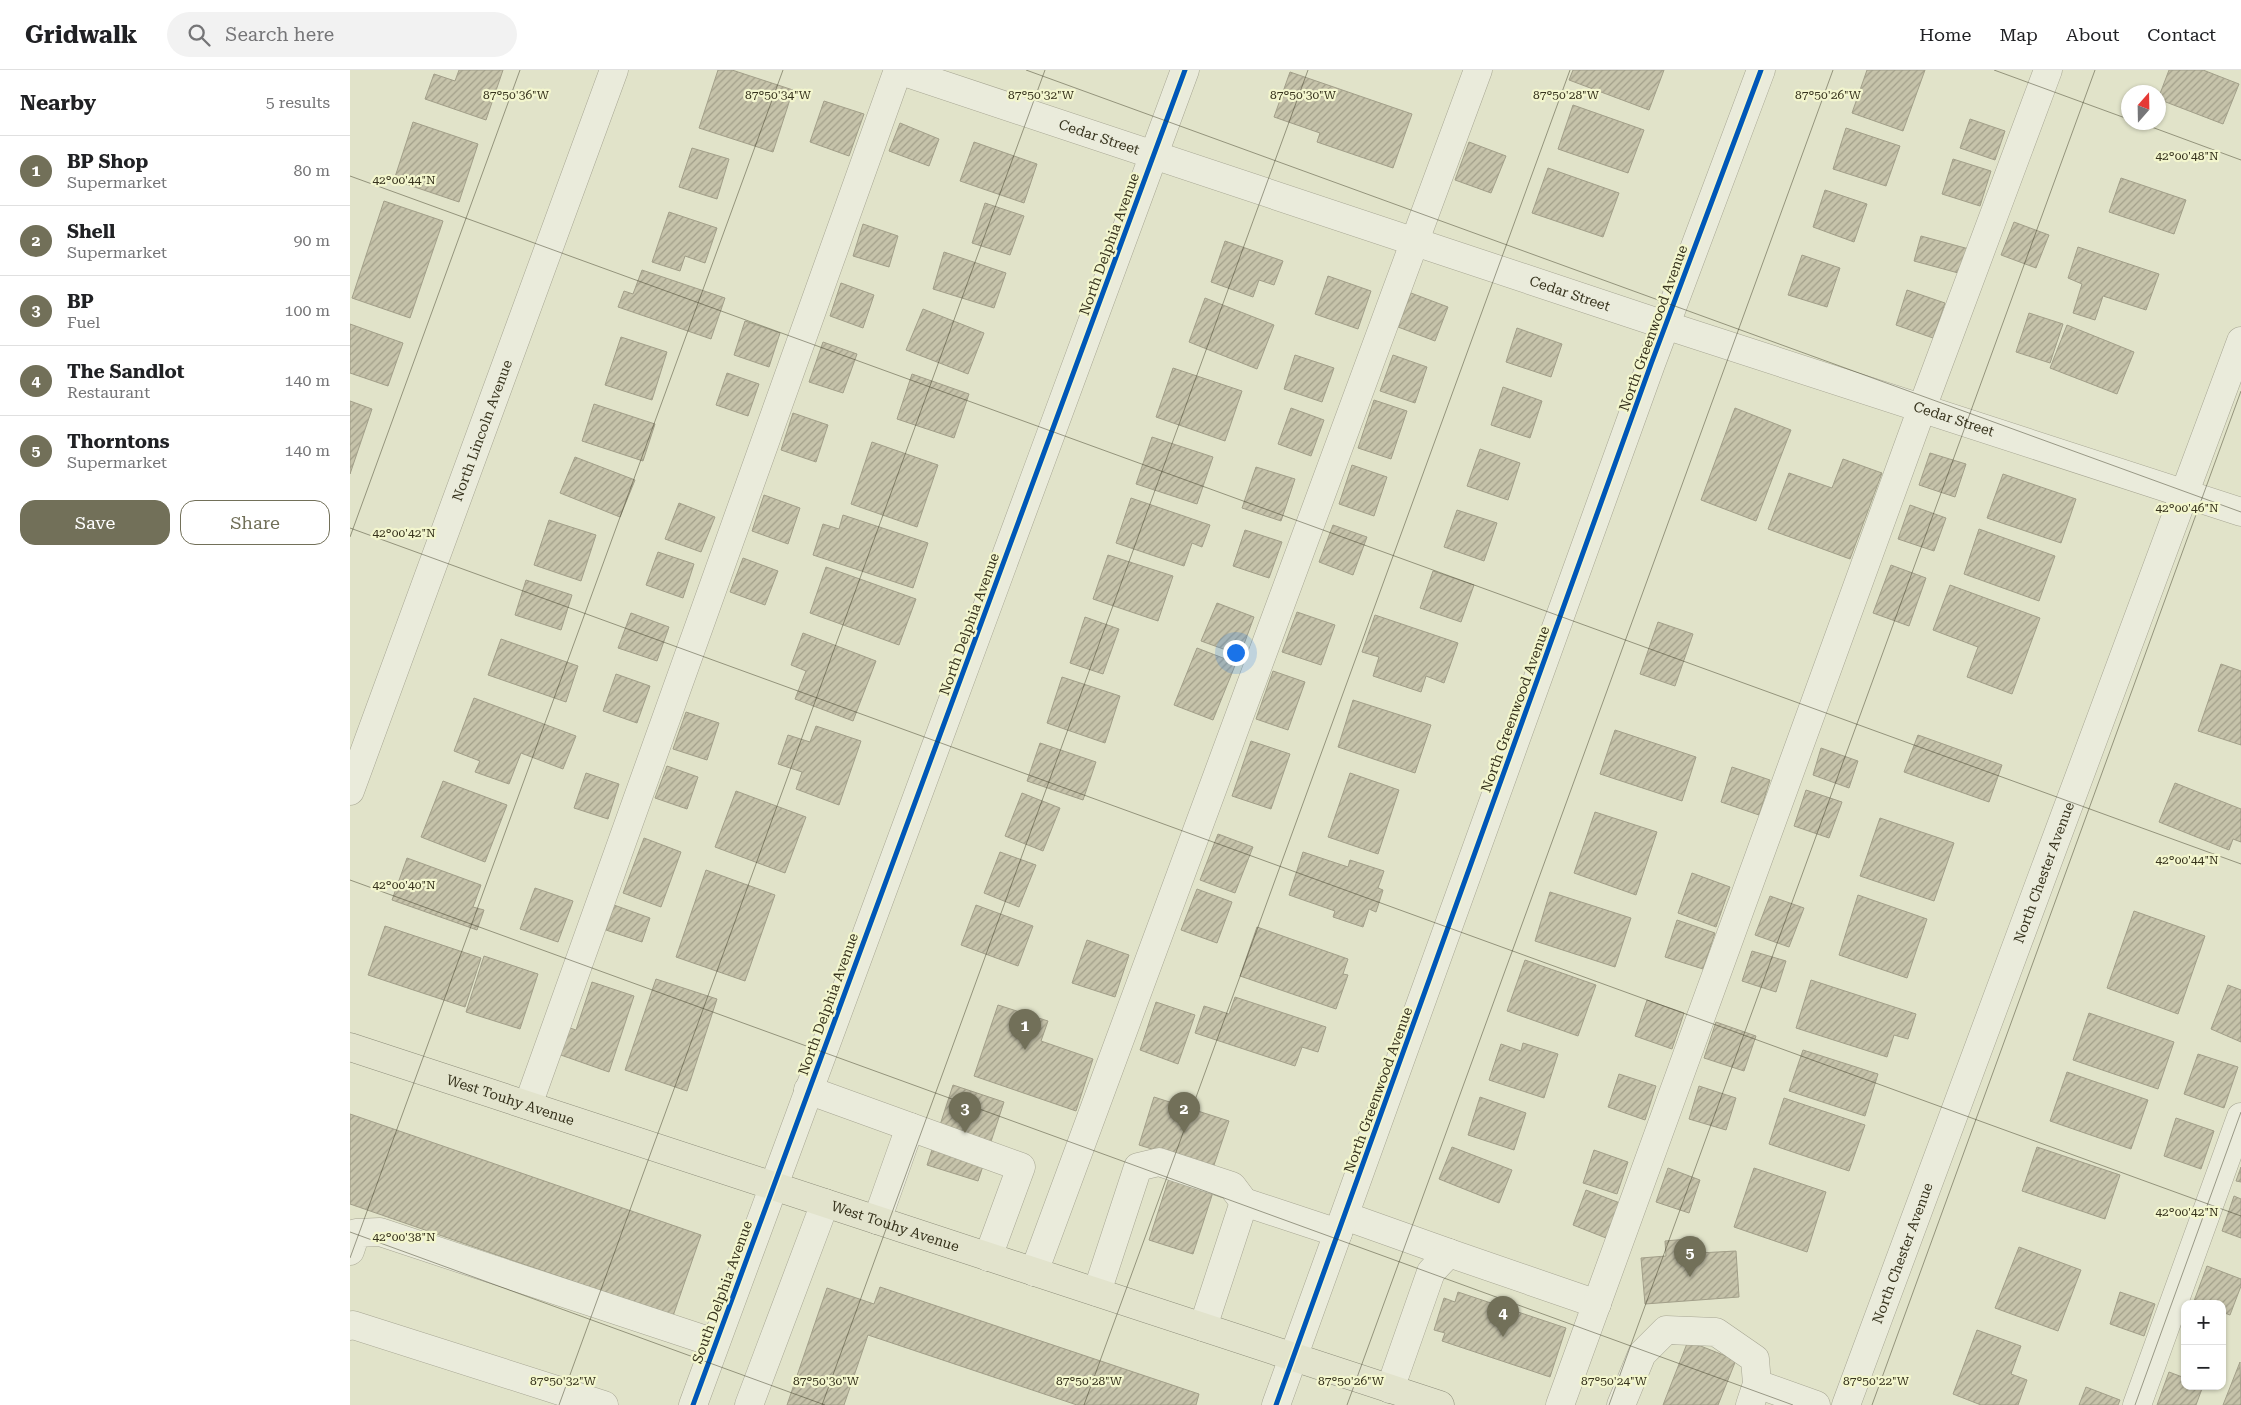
<!DOCTYPE html>
<meta charset="utf-8">
<style>
:root{--surface:#fff;--page:#f2f2f2;--text:#202124;--muted:#757577;--line:#e0e0e0;--accent:#727059}
body{margin:0;font-family:"Roboto Serif",serif;background:var(--page);color:var(--text)}
.controls{position:absolute;right:15px;bottom:15px;display:grid;overflow:hidden;border-radius:10px;box-shadow:0 1px 4px #0004}
.controls button{width:45px;height:45px;display:grid;place-items:center;padding:0;border:0;border-bottom:1px solid var(--line);background:var(--surface);color:var(--text);font:25px sans-serif}
.compass{position:absolute;left:1771px;top:15px;width:45px;height:45px;border-radius:50%;background:var(--surface);box-shadow:0 1px 4px #0004;rotate:20deg}
.you{position:absolute;left:885px;top:582px;width:18px;height:18px;margin:-12px;border:4px solid #fff;border-radius:50%;background:#1a73e8;box-shadow:0 0 0 8px #1a73e833}
.badge{display:grid;place-items:center;width:32px;height:32px;border-radius:50%;background:var(--accent);color:#fff;font-size:16px;font-weight:700}
.pin{position:absolute;translate:-50% -41px;filter:drop-shadow(0 1px 2px #0008)}
.pin::after{content:'';position:absolute;top:26px;width:18px;height:15px;background:inherit;clip-path:polygon(0 0,100% 0,50% 100%)}
.list{margin:0;padding:0;list-style:none}
h2{display:flex;justify-content:space-between;align-items:center;height:65px;margin:0;padding:0 20px;font-size:21px}
h2 small{font-size:16px;font-weight:400;color:var(--muted)}
.list li{display:grid;grid-template-columns:32px 1fr auto;gap:15px;align-items:center;box-sizing:border-box;height:70px;padding:0 20px;border-top:1px solid var(--line)}
.list b{display:block;font-size:19px;white-space:nowrap}
.list p{margin:0;font-size:16px;white-space:nowrap;color:var(--muted)}
.list em{font-size:16px;font-style:normal;color:var(--muted)}
.actions{display:flex;gap:10px;padding:15px 20px}
.actions a{flex:1;padding:11px 0;border:1px solid var(--accent);border-radius:15px;text-align:center;font-size:18px;color:var(--accent)}
.actions .main{background:var(--accent);color:#fff}
.icon{flex:none;width:28px;height:28px;fill:none;stroke:currentColor;stroke-width:2;stroke-linecap:round;stroke-linejoin:round}
.map{position:relative;flex:none;width:1891px;height:1335px;overflow:hidden}
header{display:flex;align-items:center;gap:30px;box-sizing:border-box;height:70px;padding:0 25px;background:var(--surface);border-bottom:1px solid var(--line)}
header strong{font-size:24px}
nav{display:flex;gap:28px;margin-inline-start:auto;font-size:18px}
.search{width:350px;height:45px;background:var(--page);display:flex;align-items:center;gap:12px;box-sizing:border-box;padding:0 18px;border-radius:28px;color:var(--muted);font-size:19px}
main{display:flex}
aside{flex:1;background:var(--surface)}
.map>svg:first-child{display:block}
</style>
<header>
<strong>Gridwalk</strong>
<div class="search"><svg class="icon" aria-label="search" viewBox="0 0 24 24"><circle cx="10" cy="10" r="6"/><path d="M15 15l6 6"/></svg>Search here</div>
<nav><a>Home</a><a>Map</a><a>About</a><a>Contact</a></nav>
</header>
<main>
<aside>
<h2>Nearby<small>5 results</small></h2>
<ul class="list">
<li><span class="badge">1</span><div><b>BP Shop</b><p>Supermarket</p></div><em>80 m</em></li>
<li><span class="badge">2</span><div><b>Shell</b><p>Supermarket</p></div><em>90 m</em></li>
<li><span class="badge">3</span><div><b>BP</b><p>Fuel</p></div><em>100 m</em></li>
<li><span class="badge">4</span><div><b>The Sandlot</b><p>Restaurant</p></div><em>140 m</em></li>
<li><span class="badge">5</span><div><b>Thorntons</b><p>Supermarket</p></div><em>140 m</em></li>
</ul>
<div class="actions"><a class="main">Save</a><a>Share</a></div>
</aside>
<div class="map">
<svg width="1891" height="1335" viewBox="0 0 1891 1335">
<defs>
<pattern id="building-hatch" width="6" height="6" patternUnits="userSpaceOnUse" patternTransform="scale(1.25)"><rect width="6" height="6" fill="#c6c3aa"/><path d="M-1 1l2-2M0 6l6-6M5 7l2-2" fill="none" stroke="#a29f8a"/></pattern>
</defs>
<rect width="100%" height="100%" fill="#e1e3c9"/>
<!-- building -->
<path fill="url(#building-hatch)" stroke="#a29f89" d="M109 0H153L136 50 75 29 84 4 105 11Z
M368 0H382L443 20 423 82 349 58Z
M1223 0H1314L1299 40 1219 10Z
M1517 0H1575L1553 61 1502 43Z
M1819 0H1853L1889 14 1873 54 1808 29Z
M940 2 1062 44 1043 98 967 72 970 63 924 47Z
M474 31 514 44 499 86 460 72Z
M1223 35 1294 60 1278 103 1208 79Z
M1620 49 1655 61 1645 90 1610 78Z
M63 52 128 74 109 132 44 110Z
M550 53 589 69 579 96 539 81Z
M1496 58 1550 76 1536 116 1483 99Z
M624 72 687 94 674 133 610 111Z
M1119 72 1156 86 1141 123 1105 110Z
M342 78 379 89 367 129 329 117Z
M1603 89 1641 101 1630 136 1592 124Z
M1198 98 1269 123 1253 167 1182 143Z
M1771 108 1836 130 1824 164 1759 142Z
M1475 120 1517 134 1504 172 1463 157Z
M34 131 93 151 60 248 2 228Z
M635 133 674 146 660 185 622 173Z
M319 142 367 158 355 193 335 186 330 201 302 192Z
M1664 152 1699 165 1686 198 1651 185Z
M513 154 548 166 539 197 503 186Z
M1571 166 1619 179 1612 204 1564 191Z
M875 171 933 191 924 215 909 210 903 227 861 212Z
M1728 177 1809 204 1796 240 1753 226 1745 250 1723 243 1732 214 1718 208Z
M594 182 656 203 644 238 583 219Z
M1452 185 1490 198 1477 237 1438 225Z
M292 200 375 228 361 269 268 237 274 221 283 224Z
M978 206 1021 221 1008 259 965 244Z
M491 213 524 225 513 258 480 246Z
M1557 220 1595 233 1583 268 1546 255Z
M1061 223 1098 237 1085 271 1048 257Z
M855 228 924 255 907 299 839 272Z
M573 239 634 263 618 304 556 280Z
M1679 243 1713 254 1700 293 1666 282Z
M395 251 430 263 419 297 384 285Z
M0 254 53 273 38 316 0 303Z
M1717 255 1784 282 1767 324 1700 298Z
M1167 258 1212 274 1201 307 1156 292Z
M271 267 317 282 302 330 255 315Z
M473 272 507 284 493 323 459 312Z
M945 285 984 298 972 332 934 319Z
M1043 285 1077 297 1065 333 1030 321Z
M823 298 892 321 875 371 806 347Z
M377 303 409 314 398 346 366 335Z
M562 304 619 324 604 368 547 349Z
M1153 317 1192 331 1180 368 1141 355Z
M1024 330 1057 341 1041 389 1008 378Z
M0 331 22 339 0 404Z
M244 334 305 354 293 391 232 371Z
M941 338 974 350 961 386 928 374Z
M1385 338 1441 360 1406 451 1351 430Z
M443 343 478 355 466 392 431 380Z
M802 367 863 387 847 434 786 414Z
M522 372 588 395 567 457 501 434Z
M1130 379 1170 393 1158 430 1117 416Z
M1580 383 1616 394 1605 427 1569 415Z
M225 387 285 410 270 447 210 423Z
M1493 389 1532 403 1500 489 1418 459 1439 403 1482 418Z
M1002 395 1037 407 1024 446 989 434Z
M906 397 945 409 931 451 892 438Z
M1653 404 1726 429 1711 473 1637 448Z
M414 425 450 438 438 474 402 461Z
M781 428 860 455 852 477 842 473 834 496 766 473Z
M329 433 365 447 351 482 315 469Z
M1560 435 1596 448 1584 481 1548 469Z
M1107 440 1147 453 1134 491 1094 477Z
M493 445 578 473 563 518 463 485 473 454 489 459Z
M199 450 246 465 231 511 184 495Z
M983 455 1017 467 1003 505 969 492Z
M1629 459 1705 486 1689 531 1614 504Z
M895 460 932 472 919 508 883 496Z
M308 482 344 494 333 528 296 515Z
M758 485 823 506 808 551 743 529Z
M393 488 428 501 415 535 380 522Z
M1541 495 1576 508 1559 556 1523 543Z
M476 497 566 529 549 575 460 543Z
M1083 501 1124 515 1111 552 1070 538Z
M176 510 222 525 211 560 165 545Z
M1600 515 1690 548 1662 624 1617 607 1628 577 1583 560Z
M867 533 904 547 890 585 851 571Z
M947 542 985 555 971 595 932 582Z
M281 543 319 557 307 591 268 578Z
M1025 545 1108 573 1094 613 1076 606 1071 622 1023 606 1029 587 1012 582Z
M735 547 769 559 753 604 720 593Z
M1308 552 1343 564 1325 616 1290 604Z
M453 563 526 591 503 651 445 629 456 601 441 595Z
M151 569 228 596 216 632 138 605Z
M847 578 886 593 863 650 824 635Z
M1871 594 1891 601V675L1848 661Z
M923 601 955 612 938 660 906 649Z
M266 604 300 616 287 653 253 641Z
M712 607 770 626 755 673 697 653Z
M124 628 226 666 213 699 171 683 159 714 125 702 130 691 104 681Z
M1003 630 1081 655 1065 703 988 677Z
M336 642 369 653 357 690 323 679Z
M466 656 511 671 489 735 446 719 452 702 428 694 438 665 460 672Z
M1265 660 1346 687 1332 731 1250 704Z
M1568 665 1652 695 1639 732 1554 702Z
M901 671 940 684 921 739 882 726Z
M690 673 746 692 733 730 677 711Z
M1471 678 1508 691 1499 718 1463 705Z
M317 696 348 707 337 739 305 728Z
M1382 697 1420 710 1409 745 1371 732Z
M236 703 269 714 258 749 224 738Z
M1000 703 1049 720 1028 784 978 767Z
M93 711 157 735 135 792 71 767Z
M1825 713 1891 739V772L1883 769 1879 780 1809 752Z
M1456 720 1492 732 1479 768 1444 756Z
M386 721 456 747 435 803 365 777Z
M672 723 710 738 693 781 655 766Z
M1245 742 1307 762 1286 825 1224 803Z
M1530 748 1604 773 1584 831 1510 806Z
M868 764 903 777 885 823 850 810Z
M294 768 331 782 311 837 273 823Z
M650 782 686 795 669 837 634 823Z
M953 782 998 797 1000 790 1034 801 1028 818 1033 820 1026 842 1019 839 1013 857 983 847 985 841 939 825Z
M57 788 131 815 123 837 134 840 127 860 42 830Z
M356 800 425 825 395 911 326 887Z
M1342 803 1380 817 1366 857 1328 843Z
M185 818 223 831 208 872 170 859Z
M847 819 882 832 867 873 831 860Z
M1200 822 1281 848 1265 897 1185 871Z
M1508 825 1577 849 1557 908 1489 885Z
M1420 826 1454 838 1439 877 1405 865Z
M264 835 300 848 292 872 256 860Z
M626 835 683 856 668 896 611 875Z
M1784 841 1855 866 1828 944 1757 918Z
M1327 850 1365 863 1353 899 1315 887Z
M35 856 131 888 115 937 18 905Z
M907 857 998 889 993 904 998 905 986 939 890 906Z
M737 870 779 885 765 927 722 913Z
M1402 881 1436 891 1426 922 1392 911Z
M134 886 188 904 170 959 116 942Z
M1175 890 1246 915 1228 966 1157 941Z
M306 909 367 929 337 1021 275 1000Z
M1461 910 1566 944 1558 969 1544 965 1537 987 1446 958Z
M242 912 284 926 259 1002 205 983 214 956 226 960Z
M1878 915 1891 920V972L1861 959Z
M885 927 976 957 968 982 952 977 945 996 845 963 854 936 879 944Z
M1297 930 1334 943 1322 979 1285 966Z
M806 932 845 945 828 994 790 980Z
M648 935 698 951 691 971 743 989 726 1041 624 1006Z
M1739 943 1824 972 1808 1019 1723 990Z
M1366 952 1406 966 1394 1001 1354 988Z
M1173 973 1208 984 1194 1028 1139 1010 1151 974 1171 981Z
M1453 980 1528 1004 1515 1046 1439 1021Z
M1848 984 1888 997 1874 1038 1834 1024Z
M1717 1002 1798 1030 1781 1079 1700 1051Z
M1269 1004 1306 1016 1295 1050 1258 1037Z
M603 1015 654 1032 628 1111 577 1095Z
M1349 1016 1386 1028 1376 1060 1339 1049Z
M804 1027 879 1051 863 1098 789 1075Z
M1130 1027 1176 1043 1164 1080 1118 1065Z
M1434 1028 1515 1055 1499 1101 1419 1074Z
M0 1044 351 1165 323 1246 0 1134Z
M1826 1048 1864 1061 1851 1099 1814 1086Z
M1102 1077 1162 1100 1149 1133 1089 1109Z
M1687 1077 1770 1105 1755 1149 1672 1121Z
M1244 1080 1278 1092 1267 1124 1233 1113Z
M1891 1097V1112L1886 1111Z
M1318 1098 1350 1110 1339 1143 1306 1132Z
M1404 1098 1476 1122 1457 1182 1384 1157Z
M822 1099 866 1113 843 1184 799 1170Z
M1236 1120 1270 1133 1256 1168 1223 1155Z
M1884 1126 1891 1129V1168L1872 1161Z
M1348 1168 1349 1183 1386 1181 1389 1227 1295 1234 1291 1188 1316 1186 1315 1171Z
M1669 1177 1731 1200 1708 1261 1645 1238Z
M1857 1196 1891 1209V1216L1880 1245 1872 1242V1234H1850L1844 1231Z
M530 1217 849 1324 846 1335H727L518 1265 494 1335H437L477 1218 524 1234Z
M1108 1222 1216 1258 1200 1307 1092 1271 1095 1263 1084 1260 1094 1228 1105 1232Z
M1770 1222 1805 1234 1794 1266 1760 1254Z
M1627 1260 1671 1276 1661 1304 1677 1310 1668 1335H1631L1603 1324Z
M1338 1271 1386 1290 1368 1335H1313Z
M1890 1292 1891 1335H1873Z
M1819 1302 1835 1308V1316H1853L1846 1335H1807Z
M1736 1317 1770 1330 1768 1335H1729Z"/>
<g fill="none" stroke-linecap="round" stroke-linejoin="round">
<defs>
<g id="minor">
<path id="s1" d="M548 0 1315 255 1891 442"/>
<path id="s2" d="M0 721 264 0"/>
<path d="M458 1020 671 1097 638 1187"/>
<path d="M178 1035 548 0"/>
<path d="M894 1132 988 1163"/>
<path d="M995 1146 1099 1183"/>
<path d="M527 1150 560 1057"/>
<path d="M0 1181 6 1163 30 1162 365 1273"/>
<path d="M684 1202 1128 0"/>
<path d="M747 1222 788 1097 809 1092 882 1116 894 1132 853 1257"/>
<path d="M0 1256 3 1255 254 1335"/>
<path d="M1407 1314 1466 1335"/>
<path d="M1040 1319 1081 1202 1099 1183 1247 1234"/>
<path d="M343 1335 835 0"/>
<path d="M399 1335 475 1133"/>
<path d="M926 1335 1301 294 1411 0"/>
<path d="M1210 1335 1572 338 1698 0"/>
<path d="M1271 1335 1292 1284 1316 1260 1366 1262 1405 1289 1407 1314 1400 1335"/>
<path id="s3" d="M1496 1335 1891 271"/>
<path d="M1787 1335 1891 1047"/>
</g>
<g id="major">
<path id="s4" d="M0 977 1090 1335"/>
</g>
</defs>
<!-- minor casing -->
<use href="#minor" stroke="#a7a693" stroke-width="29"/>
<!-- major casing -->
<use href="#major" stroke="#8c8c79" stroke-width="29"/>
<!-- minor -->
<use href="#minor" stroke="#eaebdb" stroke-width="28"/>
<!-- major -->
<use href="#major" stroke="#e2e3cc" stroke-width="28"/>
<defs>
<path id="cycleway" d="M343 1335 835 0
M926 1335 1301 294 1411 0"/>
</defs>
<!-- cycleway casing -->
<use href="#cycleway" stroke="#f3f6ce" stroke-width="8"/>
<!-- cycleway -->
<use href="#cycleway" stroke="#0057b8" stroke-width="5"/>
</g>
<!-- ticks -->
<path fill="none" stroke="#36321c" stroke-width="1" stroke-opacity="0.45" d="M676 0 1891 442M1644 0 1778 49M1788 52 1891 90M0 106 1891 794M0 458 1891 1146M0 467 170 0M0 810 1443 1335M0 1162 475 1335M0 1188 433 0M209 1335 695 0M472 1335 958 0M734 1335 1220 0M997 1335 1483 0M1259 1335 1745 0M1522 1335 1891 321M1785 1335 1891 1042"/>
<g text-anchor="middle" dominant-baseline="central" stroke-width="4.5" stroke-linejoin="round" paint-order="stroke">
<!-- street labels -->
<g font-size="14" fill="#36321c" stroke="#f3f6ce">
<text stroke="none"><textPath href="#s1" startOffset="212">Cedar Street</textPath></text>
<text transform="translate(759 174) rotate(-70)">North Delphia Avenue</text>
<text stroke="none"><textPath href="#s1" startOffset="708">Cedar Street</textPath></text>
<text transform="translate(1303 258) rotate(-70)">North Greenwood Avenue</text>
<text stroke="none"><textPath href="#s1" startOffset="1112">Cedar Street</textPath></text>
<text stroke="none"><textPath href="#s2" startOffset="384">North Lincoln Avenue</textPath></text>
<text transform="translate(619 554) rotate(-70)">North Delphia Avenue</text>
<text transform="translate(1165 639) rotate(-70)">North Greenwood Avenue</text>
<text stroke="none"><textPath href="#s3" startOffset="568">North Chester Avenue</textPath></text>
<text transform="translate(478 934) rotate(-70)">North Delphia Avenue</text>
<text transform="translate(1028 1020) rotate(-70)">North Greenwood Avenue</text>
<text stroke="none"><textPath href="#s4" startOffset="169">West Touhy Avenue</textPath></text>
<text stroke="none"><textPath href="#s4" startOffset="574">West Touhy Avenue</textPath></text>
<text stroke="none"><textPath href="#s3" startOffset="162">North Chester Avenue</textPath></text>
<text transform="translate(372 1222) rotate(-70)">South Delphia Avenue</text>
</g>
</g>
<g font-size="12" text-anchor="middle" fill="#36321c" stroke="#f3f6ce" stroke-width="4.5" stroke-linejoin="round" paint-order="stroke">
<text x="166" y="29">87°50'36"W</text>
<text x="428" y="29">87°50'34"W</text>
<text x="691" y="29">87°50'32"W</text>
<text x="953" y="29">87°50'30"W</text>
<text x="1216" y="29">87°50'28"W</text>
<text x="1478" y="29">87°50'26"W</text>
<text x="1837" y="90">42°00'48"N</text>
<text x="54" y="114">42°00'44"N</text>
<text x="1837" y="442">42°00'46"N</text>
<text x="54" y="467">42°00'42"N</text>
<text x="1837" y="794">42°00'44"N</text>
<text x="54" y="819">42°00'40"N</text>
<text x="1837" y="1146">42°00'42"N</text>
<text x="54" y="1171">42°00'38"N</text>
<text x="213" y="1315">87°50'32"W</text>
<text x="476" y="1315">87°50'30"W</text>
<text x="739" y="1315">87°50'28"W</text>
<text x="1001" y="1315">87°50'26"W</text>
<text x="1264" y="1315">87°50'24"W</text>
<text x="1526" y="1315">87°50'22"W</text>
</g>
</svg>
<div class="controls">
<button>+</button>
<button>−</button>
</div>
<svg class="compass" viewBox="-18 -18 36 36"><path d="M0-13l5 13h-10z" fill="#e53935"/><path d="M0 13l5-13h-10z" fill="#757577"/></svg>
<div class="you"></div>
<div class="pin badge" style="left:675px;top:980px">1</div>
<div class="pin badge" style="left:834px;top:1063px">2</div>
<div class="pin badge" style="left:615px;top:1063px">3</div>
<div class="pin badge" style="left:1153px;top:1267px">4</div>
<div class="pin badge" style="left:1340px;top:1207px">5</div>
</div>
</main>
